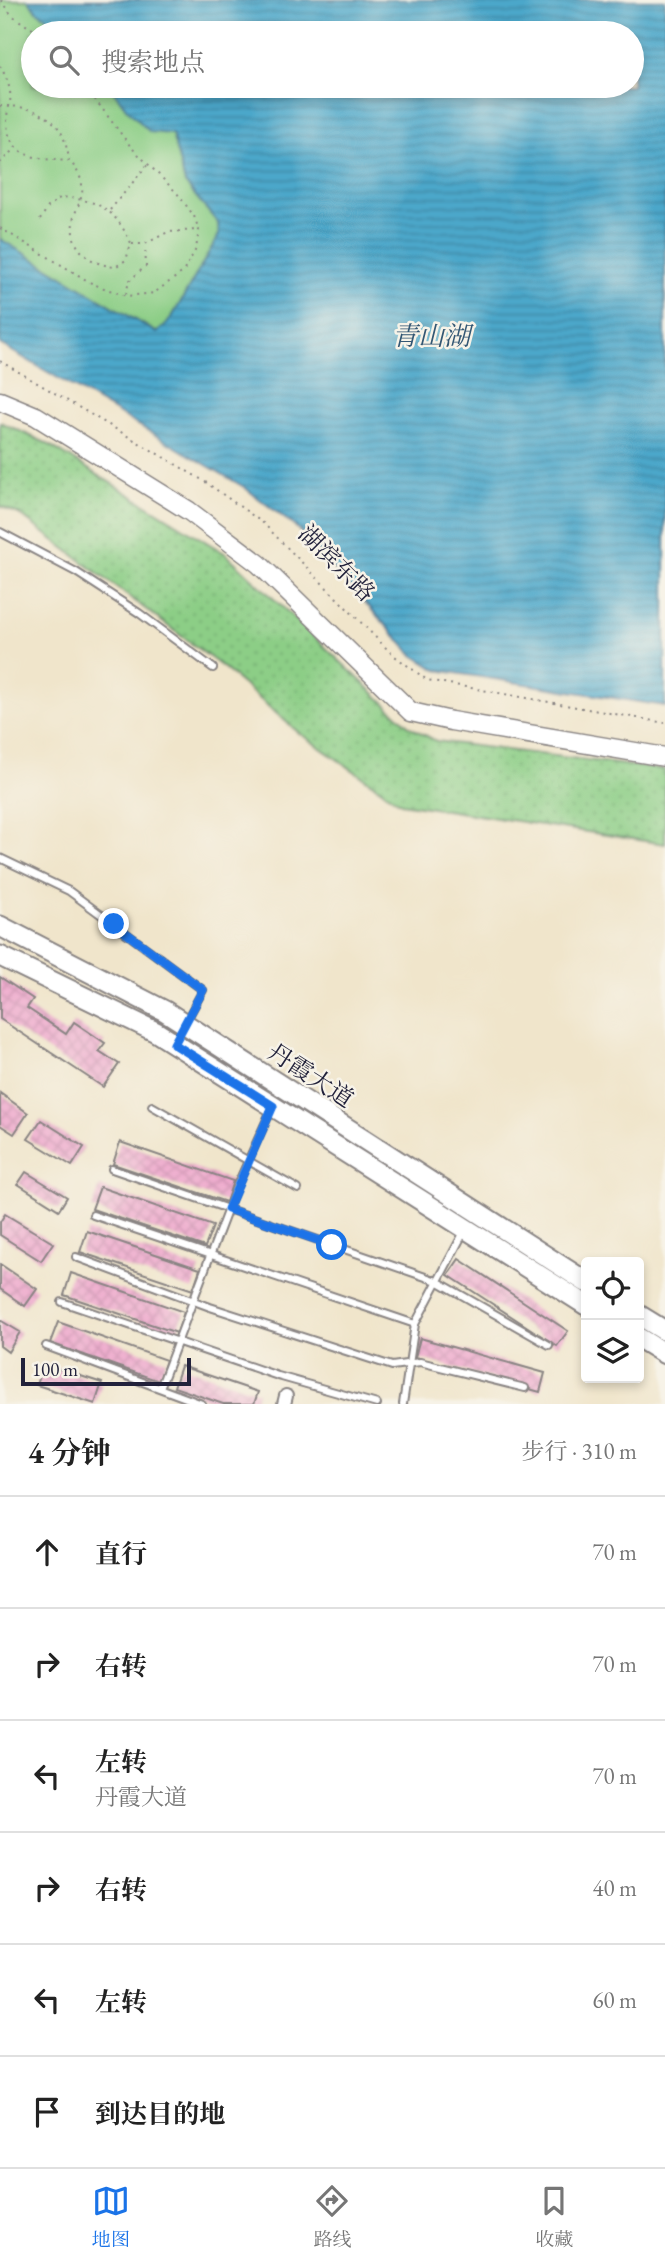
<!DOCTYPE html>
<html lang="zh">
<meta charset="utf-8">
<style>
:root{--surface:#fff;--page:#f6f6f6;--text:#222;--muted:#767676;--line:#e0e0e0;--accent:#1a73e8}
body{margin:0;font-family:"EB Garamond","Noto Serif SC",serif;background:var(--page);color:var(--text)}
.controls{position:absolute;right:21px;bottom:21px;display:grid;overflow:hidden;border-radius:7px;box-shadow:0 4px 10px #0003}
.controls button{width:63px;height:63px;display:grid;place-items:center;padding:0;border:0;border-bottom:2px solid var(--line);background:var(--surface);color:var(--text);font:35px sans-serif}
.scale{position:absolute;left:21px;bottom:18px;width:170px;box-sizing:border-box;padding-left:7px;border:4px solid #22223b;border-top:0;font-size:19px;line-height:24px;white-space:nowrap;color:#22223b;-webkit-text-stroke:5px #f7f3e8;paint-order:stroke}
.stop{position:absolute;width:21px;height:21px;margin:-16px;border:5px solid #1a73e8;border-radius:50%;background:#fff}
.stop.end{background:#1a73e8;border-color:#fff;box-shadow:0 2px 7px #0008}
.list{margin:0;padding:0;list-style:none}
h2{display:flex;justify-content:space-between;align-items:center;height:91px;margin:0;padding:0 28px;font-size:30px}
h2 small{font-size:23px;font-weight:400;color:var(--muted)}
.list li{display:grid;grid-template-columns:46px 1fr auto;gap:21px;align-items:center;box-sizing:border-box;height:112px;padding:0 28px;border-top:2px solid var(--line)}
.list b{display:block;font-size:26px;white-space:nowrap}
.list p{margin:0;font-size:23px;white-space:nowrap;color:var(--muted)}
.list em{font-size:23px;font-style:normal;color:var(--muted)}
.icon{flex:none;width:38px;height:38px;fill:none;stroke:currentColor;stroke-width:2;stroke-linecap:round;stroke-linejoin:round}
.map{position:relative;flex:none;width:665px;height:1404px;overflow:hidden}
.search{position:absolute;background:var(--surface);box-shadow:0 4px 10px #0003;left:21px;right:21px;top:21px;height:77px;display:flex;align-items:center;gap:18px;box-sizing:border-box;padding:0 24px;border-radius:38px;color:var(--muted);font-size:26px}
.sheet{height:763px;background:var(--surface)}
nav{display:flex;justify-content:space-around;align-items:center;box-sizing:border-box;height:98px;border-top:2px solid var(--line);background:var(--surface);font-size:19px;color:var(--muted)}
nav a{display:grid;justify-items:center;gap:4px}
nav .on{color:var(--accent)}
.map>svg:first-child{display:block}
</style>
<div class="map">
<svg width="665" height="1404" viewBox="0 0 665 1404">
<defs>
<pattern id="grass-dots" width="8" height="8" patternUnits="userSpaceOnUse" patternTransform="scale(1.75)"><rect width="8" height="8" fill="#8cce86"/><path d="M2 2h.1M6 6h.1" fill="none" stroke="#78b175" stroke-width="1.8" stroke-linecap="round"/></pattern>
<pattern id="water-rules" width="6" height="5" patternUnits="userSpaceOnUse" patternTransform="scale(1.75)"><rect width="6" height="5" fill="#4ca7ca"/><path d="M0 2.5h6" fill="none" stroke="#3f88a5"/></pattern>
<pattern id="building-cross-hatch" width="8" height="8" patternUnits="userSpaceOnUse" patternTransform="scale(1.75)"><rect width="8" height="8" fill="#eea7cc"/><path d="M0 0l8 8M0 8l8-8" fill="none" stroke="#cc8fb0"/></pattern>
</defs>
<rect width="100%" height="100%" fill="#f7f3e8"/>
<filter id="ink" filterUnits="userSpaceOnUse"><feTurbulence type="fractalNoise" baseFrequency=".0143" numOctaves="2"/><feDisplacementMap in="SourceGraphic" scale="14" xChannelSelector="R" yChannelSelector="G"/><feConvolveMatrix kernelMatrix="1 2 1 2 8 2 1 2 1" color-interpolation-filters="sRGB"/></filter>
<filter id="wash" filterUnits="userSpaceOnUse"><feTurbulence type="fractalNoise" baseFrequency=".00686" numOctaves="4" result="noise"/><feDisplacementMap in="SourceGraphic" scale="28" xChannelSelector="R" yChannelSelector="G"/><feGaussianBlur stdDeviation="1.57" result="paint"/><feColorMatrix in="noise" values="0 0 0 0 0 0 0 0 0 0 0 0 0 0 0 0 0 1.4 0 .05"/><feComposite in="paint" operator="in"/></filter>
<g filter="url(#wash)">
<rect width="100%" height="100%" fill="#f0e5cb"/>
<!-- grass -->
<path fill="url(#grass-dots)" stroke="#577860" stroke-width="2" d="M0 422 46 443 226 554 410 727 436 741 665 770V844L401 803 299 733 224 668 19 514 0 506Z"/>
<!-- green -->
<path fill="#8cce86" stroke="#577860" stroke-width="2" d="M0 0H28L37 11 72 33H33V86H110L127 109 172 134 185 183 218 223 219 235 171 319 158 333 0 239Z"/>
<!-- water -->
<path fill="url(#water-rules)" stroke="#376482" stroke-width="2" d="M28 0H665V706L437 670 413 655 296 527 244 487 0 344V239L157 333 171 319 219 235 218 223 185 183 172 134 150 132 127 109 110 86H632V33H72L37 11Z"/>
<g id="blocks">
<!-- building -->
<path fill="url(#building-cross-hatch)" d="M0 977 33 999 27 1008 66 1034 74 1022 105 1043 99 1051 119 1064 103 1087 0 1019Z
M0 1093 28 1113 14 1134 0 1125Z
M41 1120 84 1147 72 1166 28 1139Z
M120 1142 233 1181 226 1202 113 1164Z
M26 1172 67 1197 59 1210 18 1184Z
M100 1187 213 1226 205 1247 92 1209Z
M5 1214 53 1243 41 1261 0 1235V1222Z
M87 1231 200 1269 193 1290 80 1252Z
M459 1259 568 1331 557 1346 448 1275Z
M0 1264 37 1289 25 1306 0 1289Z
M71 1273 184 1312 177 1333 64 1295Z
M0 1320 20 1332 8 1352 0 1346Z
M58 1322 166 1360 159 1381 50 1343Z
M420 1338 545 1373 540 1392 415 1357Z
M44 1364 102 1383 95 1404 37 1385Z
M181 1366 258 1392 254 1404H223L174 1387Z"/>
</g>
</g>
<g filter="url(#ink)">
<use href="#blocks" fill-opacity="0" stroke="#898483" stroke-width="2"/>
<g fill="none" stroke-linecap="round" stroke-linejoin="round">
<defs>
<path id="lane" d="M0 532 76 572 139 613 213 668
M0 858 69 891 203 990 175 1042
M152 1106 298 1189
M112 1169 437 1281 549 1345
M93 1215 415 1324
M76 1257 210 1307 392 1366 420 1362 525 1388
M62 1302 278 1376 377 1404
M46 1346 202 1404
M160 1388 235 1190 272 1108
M403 1404 415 1324 465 1230"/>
<path id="street" d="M284 1404 286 1396"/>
<path id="secondary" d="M0 401 36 416 189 511 259 564 411 712 451 721 665 757"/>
<path id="primary" d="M0 926 165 1011 586 1282
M0 956 156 1032 586 1305
M639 1315 665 1331
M639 1338 665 1354"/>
</defs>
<!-- lane casing -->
<use href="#lane" stroke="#898483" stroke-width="10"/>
<!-- street casing -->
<use href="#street" stroke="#898483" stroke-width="16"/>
<!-- secondary casing -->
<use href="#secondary" stroke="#898483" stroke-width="21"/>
<!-- primary casing -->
<use href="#primary" stroke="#898483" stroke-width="23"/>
<!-- path -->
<path stroke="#898483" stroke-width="2" stroke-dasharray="2 5" stroke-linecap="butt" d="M1 0C10 17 23 23 39 33
M0 66C6 76 12 90 10 102 9 107 7 113 7 118 6 159 39 159 70 161 76 169 81 176 82 185 84 197 77 206 74 217 67 246 88 264 115 267L126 260 131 244H145L168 232 196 230
M0 106C23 105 51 112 62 134 66 142 67 152 70 160
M0 163 14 149
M110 210 148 164
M40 220 48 207 61 197C100 201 113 207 131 243
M0 228 93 284 126 296 154 293 183 272 196 249 199 230 194 216 177 193 131 147 85 86
M126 294 129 281 146 266 145 246
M0 361 204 481 263 523 392 654 427 680 665 723"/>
<!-- lane -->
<use href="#lane" stroke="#fff" stroke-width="6"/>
<!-- street -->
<use href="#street" stroke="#fff" stroke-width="12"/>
<!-- secondary -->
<use href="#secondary" stroke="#fff" stroke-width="18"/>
<!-- primary -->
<use href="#primary" stroke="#fff" stroke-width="19"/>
</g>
</g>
<g fill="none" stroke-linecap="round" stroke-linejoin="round" filter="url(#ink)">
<!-- route -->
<path stroke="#1a73e8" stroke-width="9" d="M114 924 203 990 174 1044 273 1106 228 1209 332 1245"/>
</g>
<g text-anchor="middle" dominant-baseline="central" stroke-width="5" stroke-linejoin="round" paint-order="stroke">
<!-- street labels -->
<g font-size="24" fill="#22223b" stroke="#f7f3e8">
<text transform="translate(337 563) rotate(45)">湖滨东路</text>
<text transform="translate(311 1075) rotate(33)">丹霞大道</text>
</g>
<!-- water labels -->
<g font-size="26" font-style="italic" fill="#335774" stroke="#f7f3e8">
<text x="431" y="336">青山湖</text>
</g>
</g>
</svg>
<div class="controls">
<button><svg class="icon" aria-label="locate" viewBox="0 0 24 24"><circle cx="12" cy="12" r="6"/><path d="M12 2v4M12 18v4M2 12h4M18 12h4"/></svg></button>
<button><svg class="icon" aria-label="layers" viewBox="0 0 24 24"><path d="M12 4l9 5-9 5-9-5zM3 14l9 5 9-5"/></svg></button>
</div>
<div class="scale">100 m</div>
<div class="stop" style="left:332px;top:1245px"></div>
<div class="stop end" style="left:114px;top:924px"></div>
<div class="search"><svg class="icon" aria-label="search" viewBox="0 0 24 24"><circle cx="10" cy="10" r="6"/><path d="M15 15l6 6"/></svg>搜索地点</div>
</div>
<section class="sheet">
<h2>4 分钟<small>步行 · 310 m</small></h2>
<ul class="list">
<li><svg class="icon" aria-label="ahead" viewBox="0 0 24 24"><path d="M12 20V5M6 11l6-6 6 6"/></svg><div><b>直行</b></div><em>70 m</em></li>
<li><svg class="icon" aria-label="right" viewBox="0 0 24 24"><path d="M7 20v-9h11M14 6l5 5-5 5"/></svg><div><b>右转</b></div><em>70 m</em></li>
<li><svg class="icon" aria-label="left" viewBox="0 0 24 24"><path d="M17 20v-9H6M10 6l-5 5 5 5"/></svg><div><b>左转</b><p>丹霞大道</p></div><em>70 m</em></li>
<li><svg class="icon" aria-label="right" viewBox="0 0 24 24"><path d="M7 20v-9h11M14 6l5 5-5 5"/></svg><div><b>右转</b></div><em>40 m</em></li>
<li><svg class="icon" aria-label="left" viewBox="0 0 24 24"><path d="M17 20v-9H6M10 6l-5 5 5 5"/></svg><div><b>左转</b></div><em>60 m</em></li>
<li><svg class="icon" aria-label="arrive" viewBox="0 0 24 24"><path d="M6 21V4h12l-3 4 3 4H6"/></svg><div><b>到达目的地</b></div></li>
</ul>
</section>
<nav>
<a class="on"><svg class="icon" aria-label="map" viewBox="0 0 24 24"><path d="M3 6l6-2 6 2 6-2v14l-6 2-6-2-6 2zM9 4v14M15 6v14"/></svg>地图</a>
<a><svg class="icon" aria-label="directions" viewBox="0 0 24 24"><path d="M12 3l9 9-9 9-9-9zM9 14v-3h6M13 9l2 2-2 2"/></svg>路线</a>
<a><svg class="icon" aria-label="saved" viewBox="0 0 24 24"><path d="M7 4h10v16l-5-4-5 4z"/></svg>收藏</a>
</nav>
